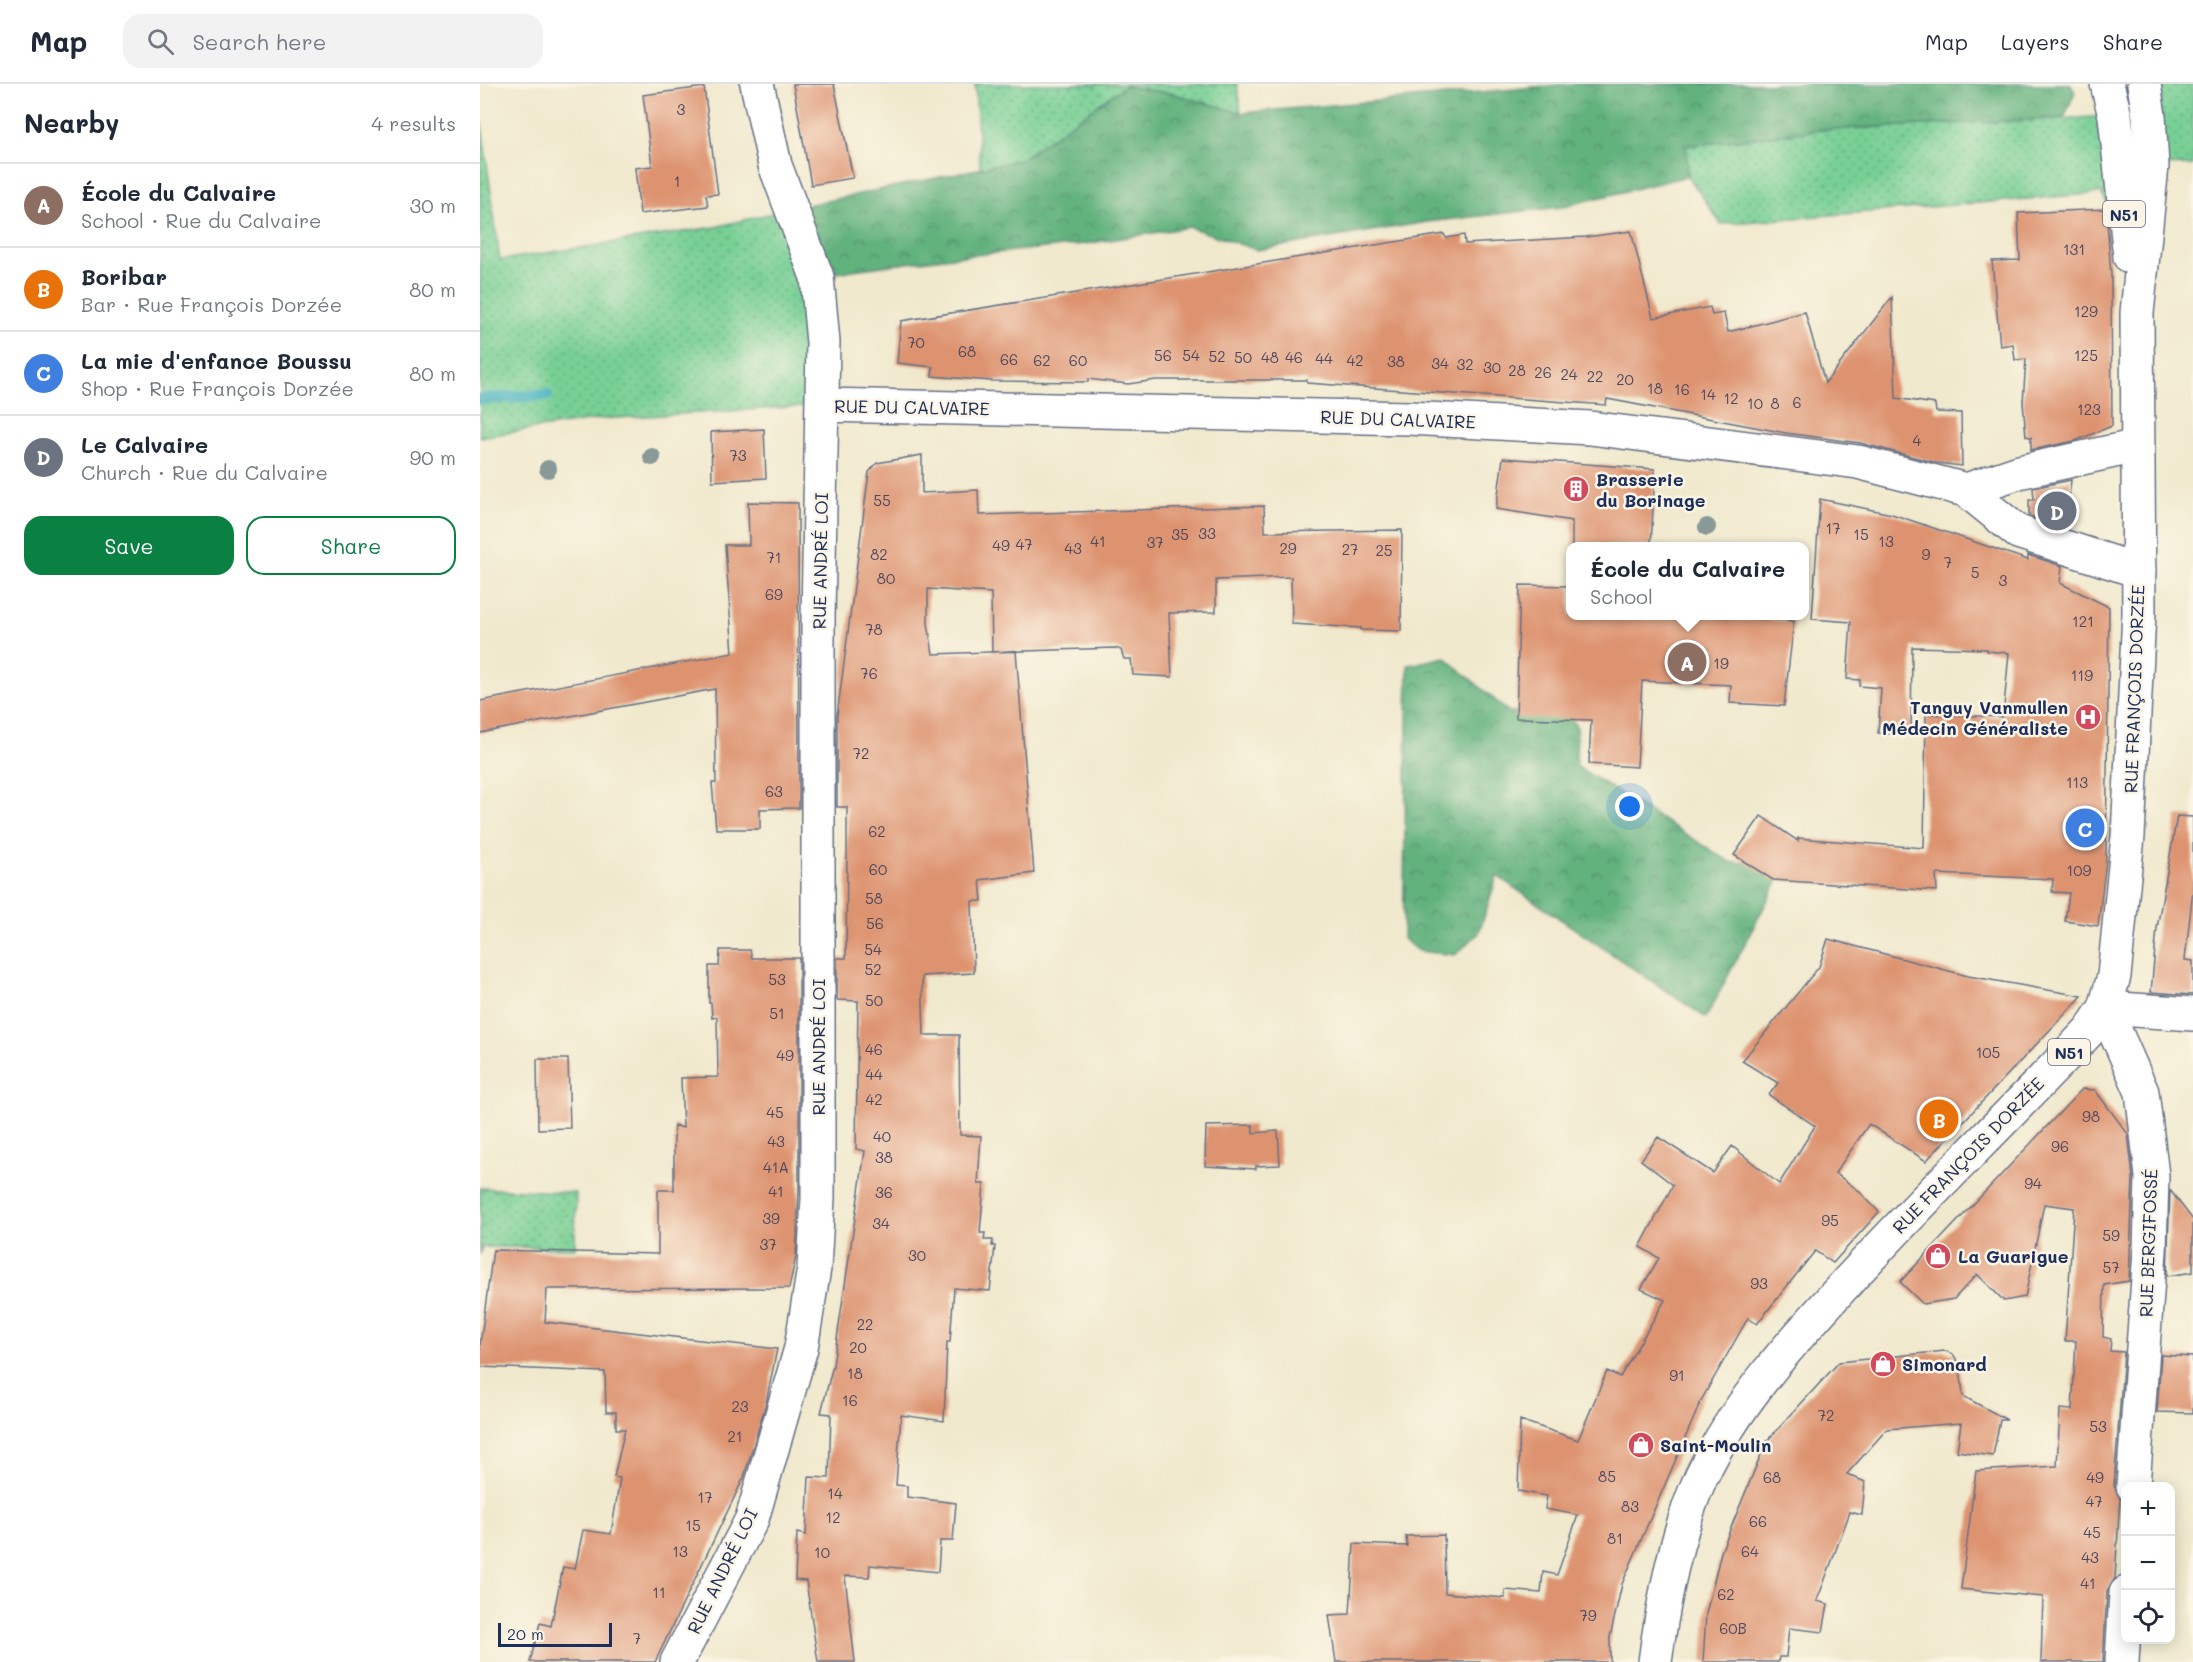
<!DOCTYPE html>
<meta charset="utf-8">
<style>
:root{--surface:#fff;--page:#f2f2f3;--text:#1f2937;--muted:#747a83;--line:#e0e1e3;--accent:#0b8043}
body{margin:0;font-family:Mali,sans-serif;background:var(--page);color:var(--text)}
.controls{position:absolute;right:18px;bottom:18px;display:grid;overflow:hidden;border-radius:12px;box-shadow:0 3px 15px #0003}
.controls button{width:54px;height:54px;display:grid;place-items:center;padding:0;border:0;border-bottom:2px solid var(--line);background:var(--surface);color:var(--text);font:30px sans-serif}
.scale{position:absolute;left:18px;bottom:15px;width:114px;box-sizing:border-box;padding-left:6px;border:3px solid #1b2f5e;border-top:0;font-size:16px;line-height:21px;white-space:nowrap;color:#1b2f5e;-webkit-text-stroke:4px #fcf5e5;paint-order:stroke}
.you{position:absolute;left:1150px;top:723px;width:21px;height:21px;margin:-15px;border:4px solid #fff;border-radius:50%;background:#1a73e8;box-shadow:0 0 0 9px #1a73e833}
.badge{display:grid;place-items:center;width:39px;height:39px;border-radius:50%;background:var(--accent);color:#fff;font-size:20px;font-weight:700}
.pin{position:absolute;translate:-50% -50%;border:3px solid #fff;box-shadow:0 2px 6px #0006}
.popup{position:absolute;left:1086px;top:458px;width:243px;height:78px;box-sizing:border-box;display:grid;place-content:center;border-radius:12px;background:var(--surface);filter:drop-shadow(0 2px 4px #0005);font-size:20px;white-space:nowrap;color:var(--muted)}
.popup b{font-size:22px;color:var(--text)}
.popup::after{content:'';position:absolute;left:50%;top:100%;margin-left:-12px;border:12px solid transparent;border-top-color:var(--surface)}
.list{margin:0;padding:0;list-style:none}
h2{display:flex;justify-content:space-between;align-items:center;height:78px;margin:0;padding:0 24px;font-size:26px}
h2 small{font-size:20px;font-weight:400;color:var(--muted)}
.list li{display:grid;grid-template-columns:39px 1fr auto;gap:18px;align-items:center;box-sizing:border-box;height:84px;padding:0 24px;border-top:2px solid var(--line)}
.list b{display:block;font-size:22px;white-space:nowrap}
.list p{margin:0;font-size:20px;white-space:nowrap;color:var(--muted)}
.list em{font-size:20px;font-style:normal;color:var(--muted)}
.actions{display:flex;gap:12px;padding:18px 24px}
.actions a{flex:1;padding:14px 0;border:2px solid var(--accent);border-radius:18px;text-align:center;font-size:21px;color:var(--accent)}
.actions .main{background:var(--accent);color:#fff}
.icon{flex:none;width:33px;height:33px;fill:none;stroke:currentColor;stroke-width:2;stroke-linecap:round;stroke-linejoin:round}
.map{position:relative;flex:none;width:1713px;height:1578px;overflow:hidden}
header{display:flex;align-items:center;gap:36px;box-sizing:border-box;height:84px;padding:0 30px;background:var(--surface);border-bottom:2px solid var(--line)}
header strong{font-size:28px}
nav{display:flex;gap:33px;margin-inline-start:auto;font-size:21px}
.search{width:420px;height:54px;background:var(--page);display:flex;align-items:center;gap:15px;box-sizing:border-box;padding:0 21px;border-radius:18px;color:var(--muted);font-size:22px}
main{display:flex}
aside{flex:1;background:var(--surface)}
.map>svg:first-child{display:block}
</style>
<header>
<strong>Map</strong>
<div class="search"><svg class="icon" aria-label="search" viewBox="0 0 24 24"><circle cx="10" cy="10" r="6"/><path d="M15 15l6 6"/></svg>Search here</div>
<nav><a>Map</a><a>Layers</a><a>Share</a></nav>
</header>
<main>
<aside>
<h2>Nearby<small>4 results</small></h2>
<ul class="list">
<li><span class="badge" style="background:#8d6e63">A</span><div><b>École du Calvaire</b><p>School · Rue du Calvaire</p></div><em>30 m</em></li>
<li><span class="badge" style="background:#e8710a">B</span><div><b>Boribar</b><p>Bar · Rue François Dorzée</p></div><em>80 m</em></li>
<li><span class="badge" style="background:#3f7fe0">C</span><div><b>La mie d'enfance Boussu</b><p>Shop · Rue François Dorzée</p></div><em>80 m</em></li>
<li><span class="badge" style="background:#6b7280">D</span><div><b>Le Calvaire</b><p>Church · Rue du Calvaire</p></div><em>90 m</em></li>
</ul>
<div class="actions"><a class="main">Save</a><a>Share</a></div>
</aside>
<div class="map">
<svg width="1713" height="1578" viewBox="0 0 1713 1578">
<defs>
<pattern id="grass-dots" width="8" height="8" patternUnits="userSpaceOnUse" patternTransform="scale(1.5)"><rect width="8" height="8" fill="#78d095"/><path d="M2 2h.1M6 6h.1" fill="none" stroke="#62a97d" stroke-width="1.8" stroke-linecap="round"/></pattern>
<pattern id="forest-crowns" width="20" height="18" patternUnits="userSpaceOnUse" patternTransform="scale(1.5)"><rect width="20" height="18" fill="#62b27e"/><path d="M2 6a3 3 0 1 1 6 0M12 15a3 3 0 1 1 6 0" fill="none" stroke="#50916a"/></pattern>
</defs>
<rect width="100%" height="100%" fill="#fcf5e5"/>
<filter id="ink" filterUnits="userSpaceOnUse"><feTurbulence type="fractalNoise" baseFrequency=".0167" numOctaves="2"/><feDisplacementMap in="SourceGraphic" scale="12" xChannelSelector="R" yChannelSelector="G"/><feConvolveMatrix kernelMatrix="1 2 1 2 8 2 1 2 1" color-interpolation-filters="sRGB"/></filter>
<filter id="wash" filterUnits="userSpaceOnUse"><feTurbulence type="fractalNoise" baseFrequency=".008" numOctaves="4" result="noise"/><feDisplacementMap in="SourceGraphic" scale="24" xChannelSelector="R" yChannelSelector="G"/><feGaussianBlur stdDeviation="1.35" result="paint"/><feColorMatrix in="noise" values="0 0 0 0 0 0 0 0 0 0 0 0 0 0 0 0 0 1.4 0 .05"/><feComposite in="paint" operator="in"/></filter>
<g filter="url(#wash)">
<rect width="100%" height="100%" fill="#f0e9cd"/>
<!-- grass -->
<path fill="url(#grass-dots)" stroke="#4a807a" stroke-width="1.5" d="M495 0H757L761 29 694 10 645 2 540 76 500 84Z
M1664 0H1713V81L1672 82Z
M0 27 20 176 235 143 313 124 344 321 120 335 0 353Z
M1635 32 1646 146 1621 109 1241 140 1208 92 1205 62 1339 46Z
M0 1104 96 1109 95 1164 2 1163 0 1171Z"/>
<!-- forest -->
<path fill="url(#forest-crowns)" stroke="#3e706e" stroke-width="1.5" d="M1090 0H1591L1595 8 1584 34 1339 46 1206 62 1208 92 1081 123 947 138 777 166 709 143 605 160 464 174 373 186 337 193 313 124 540 76 645 2 694 10 761 29Z
M965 573 1029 628 1089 630 1097 644 1096 682 1250 778 1306 781 1226 934 1017 792 999 849 975 871 938 867 923 855 928 581Z"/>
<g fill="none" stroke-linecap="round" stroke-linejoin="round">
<!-- stream -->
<path stroke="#43b1c0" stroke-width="12" d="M0 315 67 311"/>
</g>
<g id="blocks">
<!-- building -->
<path fill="#dd9370" d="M313 0H354L373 94 331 101Z
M224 3 238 110 226 111 228 122 160 130 155 84 172 82 163 11Z
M1626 125 1631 190 1632 342 1595 357 1551 366V353L1546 352 1543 319 1546 275 1535 276 1533 260 1520 262 1512 177 1540 176 1538 129Z
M1151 147 1173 234 1230 223 1232 231 1244 229 1248 248 1325 228 1345 299 1412 213 1416 314 1455 320 1456 328 1481 329 1482 382 1457 379 1380 359 1306 349 1127 315 1126 321 827 299V296H676L648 300 608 295V298L512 297 452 292 453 283 417 279 421 237 964 150 966 154 984 151 985 160 1106 153Z
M284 345 286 394 232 397 231 348Z
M442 371V409L498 406 499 431 784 422 785 448 922 446 921 547 881 546V544L812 540 811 493 736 496V528L689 529 692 593 653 591 651 575H644L641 566 635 564 512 568 511 509 448 505V539L453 570 536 567 554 789 500 796 502 817H492L494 889 442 892 444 951H479L480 1051 501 1052 498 1100H504L500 1149H505L504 1156H513L512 1162H515L510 1207 474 1204 470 1258H467L464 1337 421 1331 416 1401 427 1402V1413L476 1419 473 1457H460L458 1488 390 1481 389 1493 365 1492 375 1578H338L326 1497 315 1496 317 1449 326 1451 329 1393 349 1394 351 1330 341 1329 353 1281 385 1067 376 1065 378 917 357 916V874H366L367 772V723H357V632L389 388 397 379Z
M1023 374 1175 385 1171 462H1092V437L1016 425Z
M1591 396 1586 444 1549 432V416H1554L1553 404Z
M1340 415 1412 430 1548 476V471L1582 482 1580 499 1629 523 1626 776 1618 842 1585 837 1589 809 1572 808 1573 795 1456 790 1457 807 1293 796 1254 771 1281 732 1318 757V754L1444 764 1446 630 1523 633 1529 569 1507 567V565L1432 563 1431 651 1398 649 1401 604 1379 602 1380 596 1367 595 1371 538 1332 535Z
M268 418 318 419 319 724 280 725V745H236L232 699H236L235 605 0 649V617L253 569 245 461H269Z
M1040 501 1090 502V531H1215L1314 537 1304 622 1250 619 1251 601 1162 597 1157 683 1109 680 1111 636 1036 634Z
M1697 732 1713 733V806L1705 876 1713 877V911L1671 908 1677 844Z
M1348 855 1488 892 1602 912 1446 1077 1389 1040 1355 1089 1378 1106 1399 1128 1353 1179 1335 1167 1277 1240 1268 1234 1222 1315 1142 1500 1130 1553V1578H856L849 1531 870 1530 874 1460 927 1462 926 1452 964 1451 965 1509 1025 1514V1506L1061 1509 1063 1488 1077 1491 1098 1431 1065 1425 1067 1412 1038 1407 1040 1336 1098 1356 1127 1287 1140 1293 1185 1216 1161 1205 1179 1174 1160 1163 1193 1101 1161 1076 1178 1053 1233 1089 1252 1062 1299 1100 1335 1042 1289 1011 1298 999 1262 977 1339 883Z
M240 866H270L272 874H319V1107L316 1172 309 1204 67 1205 65 1238 297 1265 286 1319 264 1393 175 1578H50L60 1539 71 1542 83 1483 95 1485 103 1446 131 1450 140 1394 134 1393 145 1345H136V1328H126L125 1288 0 1283V1261L13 1166 178 1170V1106H194V1041L203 1044 201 994 238 993 237 933 232 934 231 919H229V882H239Z
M57 975H88L90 1044 58 1045Z
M1602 1005 1615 1006 1648 1050 1653 1093 1649 1197 1624 1201 1623 1253 1631 1255 1630 1267 1644 1268 1634 1401 1640 1415 1635 1494 1627 1508 1623 1578H1561L1563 1513 1481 1505 1496 1387 1577 1382 1580 1325 1592 1326 1596 1257H1585L1594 1124 1564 1120 1545 1213 1524 1217 1497 1190 1474 1215 1443 1220 1420 1198Z
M773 1041V1049L798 1047 800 1081 776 1082V1085L725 1082 726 1042Z
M1690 1106 1713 1136V1188L1687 1192Z
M1465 1267 1473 1270 1480 1281 1483 1312 1527 1336H1520L1513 1372 1477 1367 1481 1339 1407 1345 1367 1390 1385 1398 1382 1431 1370 1428 1337 1517 1348 1520 1343 1548 1309 1544 1306 1573H1299L1298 1578H1223L1226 1530 1241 1468 1286 1358 1359 1278Z
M1681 1271 1713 1273V1329L1677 1328Z"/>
</g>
</g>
<g filter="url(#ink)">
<use href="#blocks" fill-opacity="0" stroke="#667085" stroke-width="1.5"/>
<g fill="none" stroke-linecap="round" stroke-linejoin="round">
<defs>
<path id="minor" d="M344 321 929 334 1110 344 1378 378 1486 406 1538 448 1659 487
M1486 406 1539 388 1657 362
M1653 1402 1670 1167 1672 1092 1662 1008 1625 924 1713 930
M197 1578 272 1435 321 1264 334 1184 338 1114V534L343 258 337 193 295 81 277 0
M1642 1578 1646 1509"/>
<path id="major" d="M1627 0 1635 32 1650 173
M1175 1578C1183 1517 1196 1449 1221 1393 1256 1318 1313 1257 1368 1197 1447 1111 1531 1030 1611 945L1625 924 1634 892 1648 752 1659 529 1657 229 1672 82 1669 32 1664 0"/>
</defs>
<!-- minor casing -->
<use href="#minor" stroke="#667085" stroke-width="36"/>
<!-- major casing -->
<use href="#major" stroke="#667085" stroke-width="36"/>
<!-- minor -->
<use href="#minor" stroke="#fff" stroke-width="33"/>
<!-- major -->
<use href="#major" stroke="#fff" stroke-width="33"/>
</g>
<!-- trees -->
<g fill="#889998">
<circle cx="172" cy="373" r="9"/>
<circle cx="68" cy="385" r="9"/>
<circle cx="1227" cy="443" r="9"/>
</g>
</g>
<!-- icons -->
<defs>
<symbol id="building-disc" viewBox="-11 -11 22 22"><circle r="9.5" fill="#d1495b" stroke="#fcf5e5"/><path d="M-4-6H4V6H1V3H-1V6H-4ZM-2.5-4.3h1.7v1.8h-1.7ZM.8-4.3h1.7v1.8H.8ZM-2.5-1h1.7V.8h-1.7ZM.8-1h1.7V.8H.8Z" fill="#fff"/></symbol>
<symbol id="hospital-disc" viewBox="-11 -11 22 22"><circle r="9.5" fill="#d1495b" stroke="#fcf5e5"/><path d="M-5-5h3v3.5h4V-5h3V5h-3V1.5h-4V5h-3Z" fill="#fff"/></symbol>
<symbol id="shop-disc" viewBox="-11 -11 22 22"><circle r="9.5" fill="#d1495b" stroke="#fcf5e5"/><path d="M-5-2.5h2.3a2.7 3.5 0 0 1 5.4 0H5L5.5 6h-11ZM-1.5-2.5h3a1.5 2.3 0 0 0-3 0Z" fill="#fff"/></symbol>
</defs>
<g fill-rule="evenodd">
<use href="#building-disc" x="1081" y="390" width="30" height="30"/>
<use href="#hospital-disc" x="1593" y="618" width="30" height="30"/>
<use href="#shop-disc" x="1443" y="1157" width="30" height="30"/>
<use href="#shop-disc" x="1388" y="1265" width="30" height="30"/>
<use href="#shop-disc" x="1146" y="1346" width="30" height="30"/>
</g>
<g text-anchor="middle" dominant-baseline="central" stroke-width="5" stroke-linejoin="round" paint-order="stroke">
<!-- number labels -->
<g font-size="15" fill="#4c4862">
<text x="201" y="25">3</text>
<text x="197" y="97">1</text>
<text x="1594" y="165">131</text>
<text x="1606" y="227">129</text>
<text x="436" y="258">70</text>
<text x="487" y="267">68</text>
<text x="683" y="271">56</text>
<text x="711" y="271">54</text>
<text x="1606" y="271">125</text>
<text x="737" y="272">52</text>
<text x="763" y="273">50</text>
<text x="790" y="273">48</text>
<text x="814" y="273">46</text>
<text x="844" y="274">44</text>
<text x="529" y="275">66</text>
<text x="562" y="276">62</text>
<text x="598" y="276">60</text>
<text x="875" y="276">42</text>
<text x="916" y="277">38</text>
<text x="960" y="279">34</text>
<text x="985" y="280">32</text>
<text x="1012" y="283">30</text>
<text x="1037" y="286">28</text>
<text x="1063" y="288">26</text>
<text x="1089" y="290">24</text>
<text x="1115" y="292">22</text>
<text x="1145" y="295">20</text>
<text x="1175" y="304">18</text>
<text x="1202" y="305">16</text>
<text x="1228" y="310">14</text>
<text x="1251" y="314">12</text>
<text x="1317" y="318">6</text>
<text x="1275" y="319">10</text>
<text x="1295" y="319">8</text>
<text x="1609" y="325">123</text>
<text x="1437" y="356">4</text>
<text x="258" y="371">73</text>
<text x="402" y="416">55</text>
<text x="1353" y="444">17</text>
<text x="727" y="449">33</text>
<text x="700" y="450">35</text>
<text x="1381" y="450">15</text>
<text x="618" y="457">41</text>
<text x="1406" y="457">13</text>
<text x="675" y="458">37</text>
<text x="544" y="460">47</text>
<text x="521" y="461">49</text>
<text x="593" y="464">43</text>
<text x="808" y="464">29</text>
<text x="870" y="465">27</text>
<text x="904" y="466">25</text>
<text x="399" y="470">82</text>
<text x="1446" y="470">9</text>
<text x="294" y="473">71</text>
<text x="1468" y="478">7</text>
<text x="1495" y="488">5</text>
<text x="406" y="494">80</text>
<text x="1523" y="496">3</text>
<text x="294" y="510">69</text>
<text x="1603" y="537">121</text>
<text x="394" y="545">78</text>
<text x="1241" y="579">19</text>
<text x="389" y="589">76</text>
<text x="1602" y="591">119</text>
<text x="381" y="669">72</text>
<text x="1597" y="698">113</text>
<text x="294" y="707">63</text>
<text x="397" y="747">62</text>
<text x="398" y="785">60</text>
<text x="1599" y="786">109</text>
<text x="394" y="814">58</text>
<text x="395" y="839">56</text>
<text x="393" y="865">54</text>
<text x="393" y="885">52</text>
<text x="297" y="895">53</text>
<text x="394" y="916">50</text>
<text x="297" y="929">51</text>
<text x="394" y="965">46</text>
<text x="1508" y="968">105</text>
<text x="305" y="971">49</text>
<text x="394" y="990">44</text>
<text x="394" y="1015">42</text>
<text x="295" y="1028">45</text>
<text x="1611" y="1032">98</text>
<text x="402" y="1052">40</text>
<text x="296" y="1057">43</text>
<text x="1580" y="1062">96</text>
<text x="404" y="1073">38</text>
<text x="296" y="1083">41A</text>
<text x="1553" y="1099">94</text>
<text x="296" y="1107">41</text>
<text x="404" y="1108">36</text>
<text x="291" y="1134">39</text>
<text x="1350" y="1136">95</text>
<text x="401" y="1139">34</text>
<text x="1631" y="1151">59</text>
<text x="288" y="1160">37</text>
<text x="437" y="1171">30</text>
<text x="1631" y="1183">57</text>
<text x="1279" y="1199">93</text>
<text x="385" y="1240">22</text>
<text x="378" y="1263">20</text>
<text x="375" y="1289">18</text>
<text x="1197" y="1291">91</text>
<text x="370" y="1316">16</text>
<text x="260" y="1322">23</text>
<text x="1346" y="1331">72</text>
<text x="1618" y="1342">53</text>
<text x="255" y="1352">21</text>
<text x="1127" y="1392">85</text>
<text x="1292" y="1393">68</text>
<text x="1615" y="1393">49</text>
<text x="355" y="1409">14</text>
<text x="225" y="1413">17</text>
<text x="1614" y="1417">47</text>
<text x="1150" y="1422">83</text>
<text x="353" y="1433">12</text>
<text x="1278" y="1437">66</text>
<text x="213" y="1441">15</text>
<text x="1612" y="1448">45</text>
<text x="1135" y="1454">81</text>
<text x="200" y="1467">13</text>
<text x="1270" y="1467">64</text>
<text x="342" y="1468">10</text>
<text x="1610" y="1473">43</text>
<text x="1608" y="1499">41</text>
<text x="179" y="1508">11</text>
<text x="1246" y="1510">62</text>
<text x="1108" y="1531">79</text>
<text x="1253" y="1544">60B</text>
<text x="157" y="1554">7</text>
</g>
<!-- shield labels -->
<g fill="#fcf5e5" stroke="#5e6a86" stroke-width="1.5">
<rect x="1623" y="117" width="42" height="26" rx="4.5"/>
<rect x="1568" y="955" width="42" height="26" rx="4.5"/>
</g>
<g font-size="16" font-weight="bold" fill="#1b2f5e">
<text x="1644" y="130">N51</text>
<text x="1589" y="968">N51</text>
</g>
<!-- street labels -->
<g font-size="18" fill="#1b2f5e" stroke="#fcf5e5">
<text transform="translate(432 323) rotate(1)">RUE DU CALVAIRE</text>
<text transform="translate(918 335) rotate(2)">RUE DU CALVAIRE</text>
<text transform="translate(340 477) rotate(-89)">RUE ANDRÉ LOI</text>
<text transform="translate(1654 605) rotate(-88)">RUE FRANÇOIS DORZÉE</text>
<text transform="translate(338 963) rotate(-90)">RUE ANDRÉ LOI</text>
<text transform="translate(1488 1071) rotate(-46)">RUE FRANÇOIS DORZÉE</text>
<text transform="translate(1668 1159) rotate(-88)">RUE BERGIFOSSÉ</text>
<text transform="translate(242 1487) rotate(-64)">RUE ANDRÉ LOI</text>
</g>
<!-- poi labels -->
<g font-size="18" font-weight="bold" fill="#1b2f5e" stroke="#fcf5e5" text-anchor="start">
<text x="1116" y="395">Brasserie<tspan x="1116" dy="21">du Borinage</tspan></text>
<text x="1588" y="623" text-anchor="end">Tanguy Vanmullen<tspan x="1588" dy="21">Médecin Généraliste</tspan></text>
<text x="1478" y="1172">La Guarigue</text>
<text x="1422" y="1280">Simonard</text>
<text x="1180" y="1361">Saint-Moulin</text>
</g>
</g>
</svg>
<div class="controls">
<button>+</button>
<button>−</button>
<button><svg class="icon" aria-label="locate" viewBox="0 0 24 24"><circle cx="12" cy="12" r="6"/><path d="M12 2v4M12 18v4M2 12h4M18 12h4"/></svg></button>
</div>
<div class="scale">20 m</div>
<div class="you"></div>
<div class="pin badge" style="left:1207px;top:578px;background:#8d6e63">A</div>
<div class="popup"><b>École du Calvaire</b>School</div>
<div class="pin badge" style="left:1459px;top:1035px;background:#e8710a">B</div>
<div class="pin badge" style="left:1605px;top:744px;background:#3f7fe0">C</div>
<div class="pin badge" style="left:1577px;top:427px;background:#6b7280">D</div>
</div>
</main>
